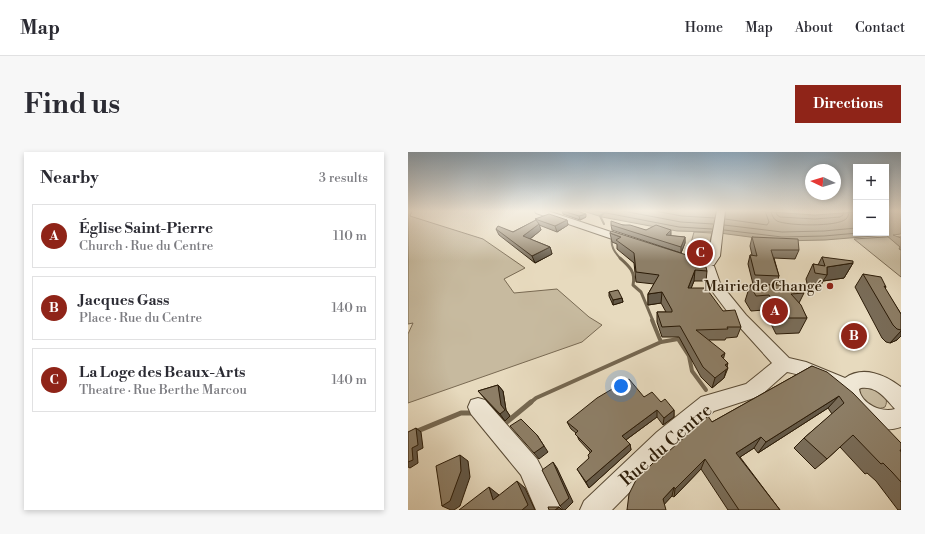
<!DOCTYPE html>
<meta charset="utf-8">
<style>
:root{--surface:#fff;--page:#f7f7f7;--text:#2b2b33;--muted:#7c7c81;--line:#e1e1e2;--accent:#8f2418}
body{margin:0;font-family:"Libre Bodoni",serif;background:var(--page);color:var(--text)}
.controls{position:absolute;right:12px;top:12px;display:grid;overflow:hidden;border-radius:0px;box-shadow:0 2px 6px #0003}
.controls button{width:36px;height:36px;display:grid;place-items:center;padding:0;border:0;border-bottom:1px solid var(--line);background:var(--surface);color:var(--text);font:20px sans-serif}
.compass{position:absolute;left:397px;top:12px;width:36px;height:36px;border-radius:50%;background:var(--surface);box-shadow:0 2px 6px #0003;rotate:274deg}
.you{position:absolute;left:213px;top:234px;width:14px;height:14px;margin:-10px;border:3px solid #fff;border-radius:50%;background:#1a73e8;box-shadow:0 0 0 6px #1a73e833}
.badge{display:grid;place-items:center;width:26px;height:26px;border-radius:50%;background:var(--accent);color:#fff;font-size:13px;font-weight:700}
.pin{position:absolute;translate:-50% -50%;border:2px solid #fff;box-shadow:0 1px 4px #0006}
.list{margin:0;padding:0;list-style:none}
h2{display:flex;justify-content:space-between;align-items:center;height:52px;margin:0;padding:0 16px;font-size:17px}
h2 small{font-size:13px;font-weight:400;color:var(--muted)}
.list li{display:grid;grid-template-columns:26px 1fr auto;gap:12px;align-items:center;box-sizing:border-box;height:64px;margin:0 8px 8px;padding:0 8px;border:1px solid var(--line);border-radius:0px}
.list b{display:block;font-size:15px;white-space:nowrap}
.list p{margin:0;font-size:13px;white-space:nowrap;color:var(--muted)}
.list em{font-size:13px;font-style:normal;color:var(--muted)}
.map{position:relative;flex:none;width:493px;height:358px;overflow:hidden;border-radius:0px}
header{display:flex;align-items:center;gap:24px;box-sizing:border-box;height:56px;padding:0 20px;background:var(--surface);border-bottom:1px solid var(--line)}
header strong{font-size:19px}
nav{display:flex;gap:22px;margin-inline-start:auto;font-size:14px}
.intro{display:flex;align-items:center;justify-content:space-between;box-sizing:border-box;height:96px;padding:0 24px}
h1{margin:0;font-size:28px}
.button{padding:10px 18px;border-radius:0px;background:var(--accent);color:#fff;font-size:14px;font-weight:700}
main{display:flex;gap:24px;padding:0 24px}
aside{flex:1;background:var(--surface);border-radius:0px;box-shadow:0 2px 6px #0003}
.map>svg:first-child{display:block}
</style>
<header>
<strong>Map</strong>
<nav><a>Home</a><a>Map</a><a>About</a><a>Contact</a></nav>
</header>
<div class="intro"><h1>Find us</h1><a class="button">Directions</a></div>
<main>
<aside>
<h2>Nearby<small>3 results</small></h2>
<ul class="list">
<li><span class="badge">A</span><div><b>Église Saint-Pierre</b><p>Church · Rue du Centre</p></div><em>110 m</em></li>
<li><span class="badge">B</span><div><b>Jacques Gass</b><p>Place · Rue du Centre</p></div><em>140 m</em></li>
<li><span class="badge">C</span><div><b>La Loge des Beaux-Arts</b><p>Theatre · Rue Berthe Marcou</p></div><em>140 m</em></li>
</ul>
</aside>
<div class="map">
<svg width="493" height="358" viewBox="0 0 493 358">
<rect width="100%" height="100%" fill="#e7dabe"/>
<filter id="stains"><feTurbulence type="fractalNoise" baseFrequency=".005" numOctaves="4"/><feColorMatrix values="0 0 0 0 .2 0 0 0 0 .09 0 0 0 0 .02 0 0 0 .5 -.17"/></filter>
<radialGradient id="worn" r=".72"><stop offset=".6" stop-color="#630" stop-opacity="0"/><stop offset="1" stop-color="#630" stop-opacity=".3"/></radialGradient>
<!-- green -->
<path fill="#c7ba9f" stroke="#796a53" d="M0 59H4L2 64 75 87 117 116 96 127 106 141 149 137 181 165 194 173 174 190 0 251V182L5 171 0 172Z
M286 80 304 81 300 99 281 98Z
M493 84V125L446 87Z
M455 235C464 237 484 241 477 255 465 260 454 249 451 238Z"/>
<!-- water -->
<path fill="#a79980" stroke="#756750" d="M175 59H347L407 63 448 60V81H478V59H493V82L485 83 493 86V98L491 97 492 95 478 83 417 88 372 89 304 80 269 79 194 65Z"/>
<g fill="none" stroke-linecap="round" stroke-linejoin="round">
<!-- shore -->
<path stroke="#695a44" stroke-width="1" d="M188 59 271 75 304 77
M215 59 273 70 305 72
M247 59 274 64 307 66
M363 59C364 63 365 67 369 69 380 74 429 75 438 67 440 65 441 62 441 59
M368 59 369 63 372 65 407 67 432 65 435 63 436 59
M317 67 359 73 361 70 357 59
M316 73 374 80 416 79 448 76
M316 78 374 85 416 84 450 81"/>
<!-- stream-far3 -->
<path stroke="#756750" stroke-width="2" d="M196 72 192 64 199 59
M204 87C202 95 208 102 213 107"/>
<!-- stream-far2 -->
<path stroke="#756750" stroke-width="3" d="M212 106C221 114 228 120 225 133L233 140 245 169"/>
<!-- stream-far1 -->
<path stroke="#756750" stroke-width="4" d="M244 168 253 190 270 187 281 204 284 219 298 238
M122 251 128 246 253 190"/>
<!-- stream -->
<path stroke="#756750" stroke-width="5" d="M95 273 123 250
M0 283 53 261H66"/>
<defs>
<path id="minor" d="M127 59H140L227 88 228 90 227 92H219L128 61Z
M309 59H317L312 104 306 113H303L306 114 312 131 338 163 381 206 398 210 437 226C455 213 478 223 493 235V275C474 282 451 273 439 256 436 251 435 243 430 240 420 233 392 222 379 220L352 244 306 259 265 296 204 358H172L176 349 249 280 293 245 338 232 364 211 328 171 301 135 296 117 298 114 301 113 296 110 300 104ZM453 236C469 234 477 246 487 257 474 261 453 252 451 237Z
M70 246 77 248 129 307 155 358H128L113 323 63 262 60 255 63 248Z"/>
</defs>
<!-- minor casing -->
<use href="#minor" stroke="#5a4b35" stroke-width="2"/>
<!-- minor -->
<use href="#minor" fill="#efe7d5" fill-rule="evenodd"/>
</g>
<!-- wall -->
<path fill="#796c58" stroke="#2b1b07" d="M154 59 178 65 172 68 155 62Z
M127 67 159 68 160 73 149 80 131 73 133 78 122 87 142 95 144 102 127 111 91 83 88 77 105 80 128 68Z
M203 73H215L263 84 277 85V91L273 101 204 78Z
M202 81 299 119 298 129H286L283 136 315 159 333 175 329 185 318 186 317 188H301L315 206 320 216 316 226 304 236 293 225 271 185H254L249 170V160H258L253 151 240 153V142L246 132 228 130 226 111 209 97V92L204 90Z
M344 85 391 98 387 107 366 106 371 124 368 133 396 141 391 151 399 166 391 181 368 182 356 158 343 159 337 149 342 133H363L345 132 340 112 342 103H344L342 94Z
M414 105 445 111 436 126 415 129 411 138 400 136 398 127 405 112 410 113Z
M455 122 478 135 477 137 493 162V184L489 188 482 191 478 190 474 186 447 135Z
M201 140 214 146 215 150 205 153 201 144Z
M404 214 493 291V358H490L468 329 459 321 457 322 432 295 419 307 407 317 386 296 396 286 424 262 420 256 350 301 346 296 332 305 372 358H320L293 317 266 345 264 344 256 352 219 358 250 309 304 270Z
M90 233 95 239 98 258 102 264 97 269 70 239Z
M236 245 253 250 266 258V265L255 273 249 265 218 288 222 292 223 298 181 336 169 317 181 307 182 300 171 288 168 281 163 277 159 270Z"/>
<!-- shaded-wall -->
<path fill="#635847" stroke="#2b1b07" d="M178 62V65L172 68 171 64Z
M159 68 160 73 149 80 147 74Z
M131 72 133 78 117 91 115 84Z
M263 78V84L258 83Z
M277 85V91L273 101V95Z
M142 95 144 102 127 111 124 104Z
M445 111 436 126 415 129 419 123V115Z
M287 118 286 129 279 147 280 136Z
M254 140 253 151 240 153V142Z
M214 146 215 150 205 153V148Z
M493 179V184L489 188 482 191Z
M317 201 314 212 313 204Z
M320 211 316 226 304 236 307 226 317 213Z
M90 233 95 239 98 258 102 264 97 269 92 262Z
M431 244 420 256 350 301 358 290Z
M249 258V265L215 290 214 284Z
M266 258V265L255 273 256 266Z
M8 276 13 280 15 296 9 299 10 311 2 316 0 315V310Z
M129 283 140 300 131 307 126 301Z
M353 285 346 296 323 311 328 301Z
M222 292 223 298 181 336 178 330Z
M52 303 60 309 62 325 52 354 46 358H43L34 354Z
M297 307 293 317 266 345 267 337Z
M145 310 149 316 165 350 157 358H155L152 354Z
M109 329 117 336 127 358H114Z
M81 335 91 343 85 348Z
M266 335 264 344 254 355 255 347Z
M151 355 154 358H147Z"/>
<!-- building -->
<path fill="#8d7e66" stroke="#2b1b07" d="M155 59H169L178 62 171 64Z
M141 62 159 68 147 74 127 67Z
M128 68 131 72 115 84 142 95 124 104 88 77 90 74 105 80Z
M203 69 215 73H222L238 78 248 73 263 78 258 83 277 85 273 95 203 73Z
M203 79 285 105 294 110 298 115 299 119 287 118 280 136H298L315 159 327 158 333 175H319L320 177 288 178 317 201 313 204 320 211 317 213 320 216 307 226 295 215 272 174 254 175 249 160H264V158L254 140 240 142 251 123 228 120 226 101 208 88 213 85 202 81Z
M344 85 390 87 391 98H363L371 124 347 123 342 103 349 104Z
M414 105 445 109V111L419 115V123L407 121 405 112 417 114Z
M455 122 473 125 478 135 476 134 493 162V178L489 177 485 173Z
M342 133H390L396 141 383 142 393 153 399 166H375L361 143 348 144Z
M210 138 214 146 205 148 201 140Z
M404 214 419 220 445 241 493 291V298H492L493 300V330L484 320 475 311 473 312 445 283 419 307 396 286 436 251 431 244 358 290 353 285 328 301 372 358H331L297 307 267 337 266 335 255 347 258 358H219L221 342 228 328 249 307 250 309 300 264 304 270Z
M221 227 236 245 244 240 253 250 257 247 266 258 256 266 249 258 214 284 222 292 178 330 169 317 181 306 180 303 184 299 167 282 170 279 159 270 189 246Z
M90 233 93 253 97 258 92 262 70 239Z
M113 267 129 283 136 294 126 301 102 274Z
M8 276 10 293 4 296 5 308 0 310V280Z
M52 303 53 319 42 349 34 354 28 314Z
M145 310 161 346 152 354 134 318Z
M109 329 120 353 114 358H51L81 335 85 348Z
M140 355H151L147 358H141Z"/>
<!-- sky -->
<linearGradient id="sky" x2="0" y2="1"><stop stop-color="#8ea9be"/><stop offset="0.54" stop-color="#f4eee2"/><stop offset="1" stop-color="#f4eee2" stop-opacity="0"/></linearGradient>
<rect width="493" height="109" fill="url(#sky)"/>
<!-- markers -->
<circle fill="#8f2418" stroke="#efe7d5" stroke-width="1.5" cx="422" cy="134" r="4"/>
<g text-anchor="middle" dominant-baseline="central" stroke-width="3" stroke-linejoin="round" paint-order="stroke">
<!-- poi labels -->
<g font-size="15" fill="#2b1b07" stroke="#efe7d5" text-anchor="end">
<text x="414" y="134">Mairie de Changé</text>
</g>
<!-- near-street labels -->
<g font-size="18" fill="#2b1b07" stroke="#efe7d5">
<text transform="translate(258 293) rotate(-41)">Rue du Centre</text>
</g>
</g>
<rect width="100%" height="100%" filter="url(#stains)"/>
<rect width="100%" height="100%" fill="url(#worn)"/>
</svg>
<div class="controls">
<button>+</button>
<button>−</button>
</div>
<svg class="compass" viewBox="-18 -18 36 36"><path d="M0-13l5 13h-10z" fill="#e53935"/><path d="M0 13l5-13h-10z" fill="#7c7c81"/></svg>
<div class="you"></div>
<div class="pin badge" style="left:367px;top:159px">A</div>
<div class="pin badge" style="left:446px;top:184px">B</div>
<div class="pin badge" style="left:292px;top:101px">C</div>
</div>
</main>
